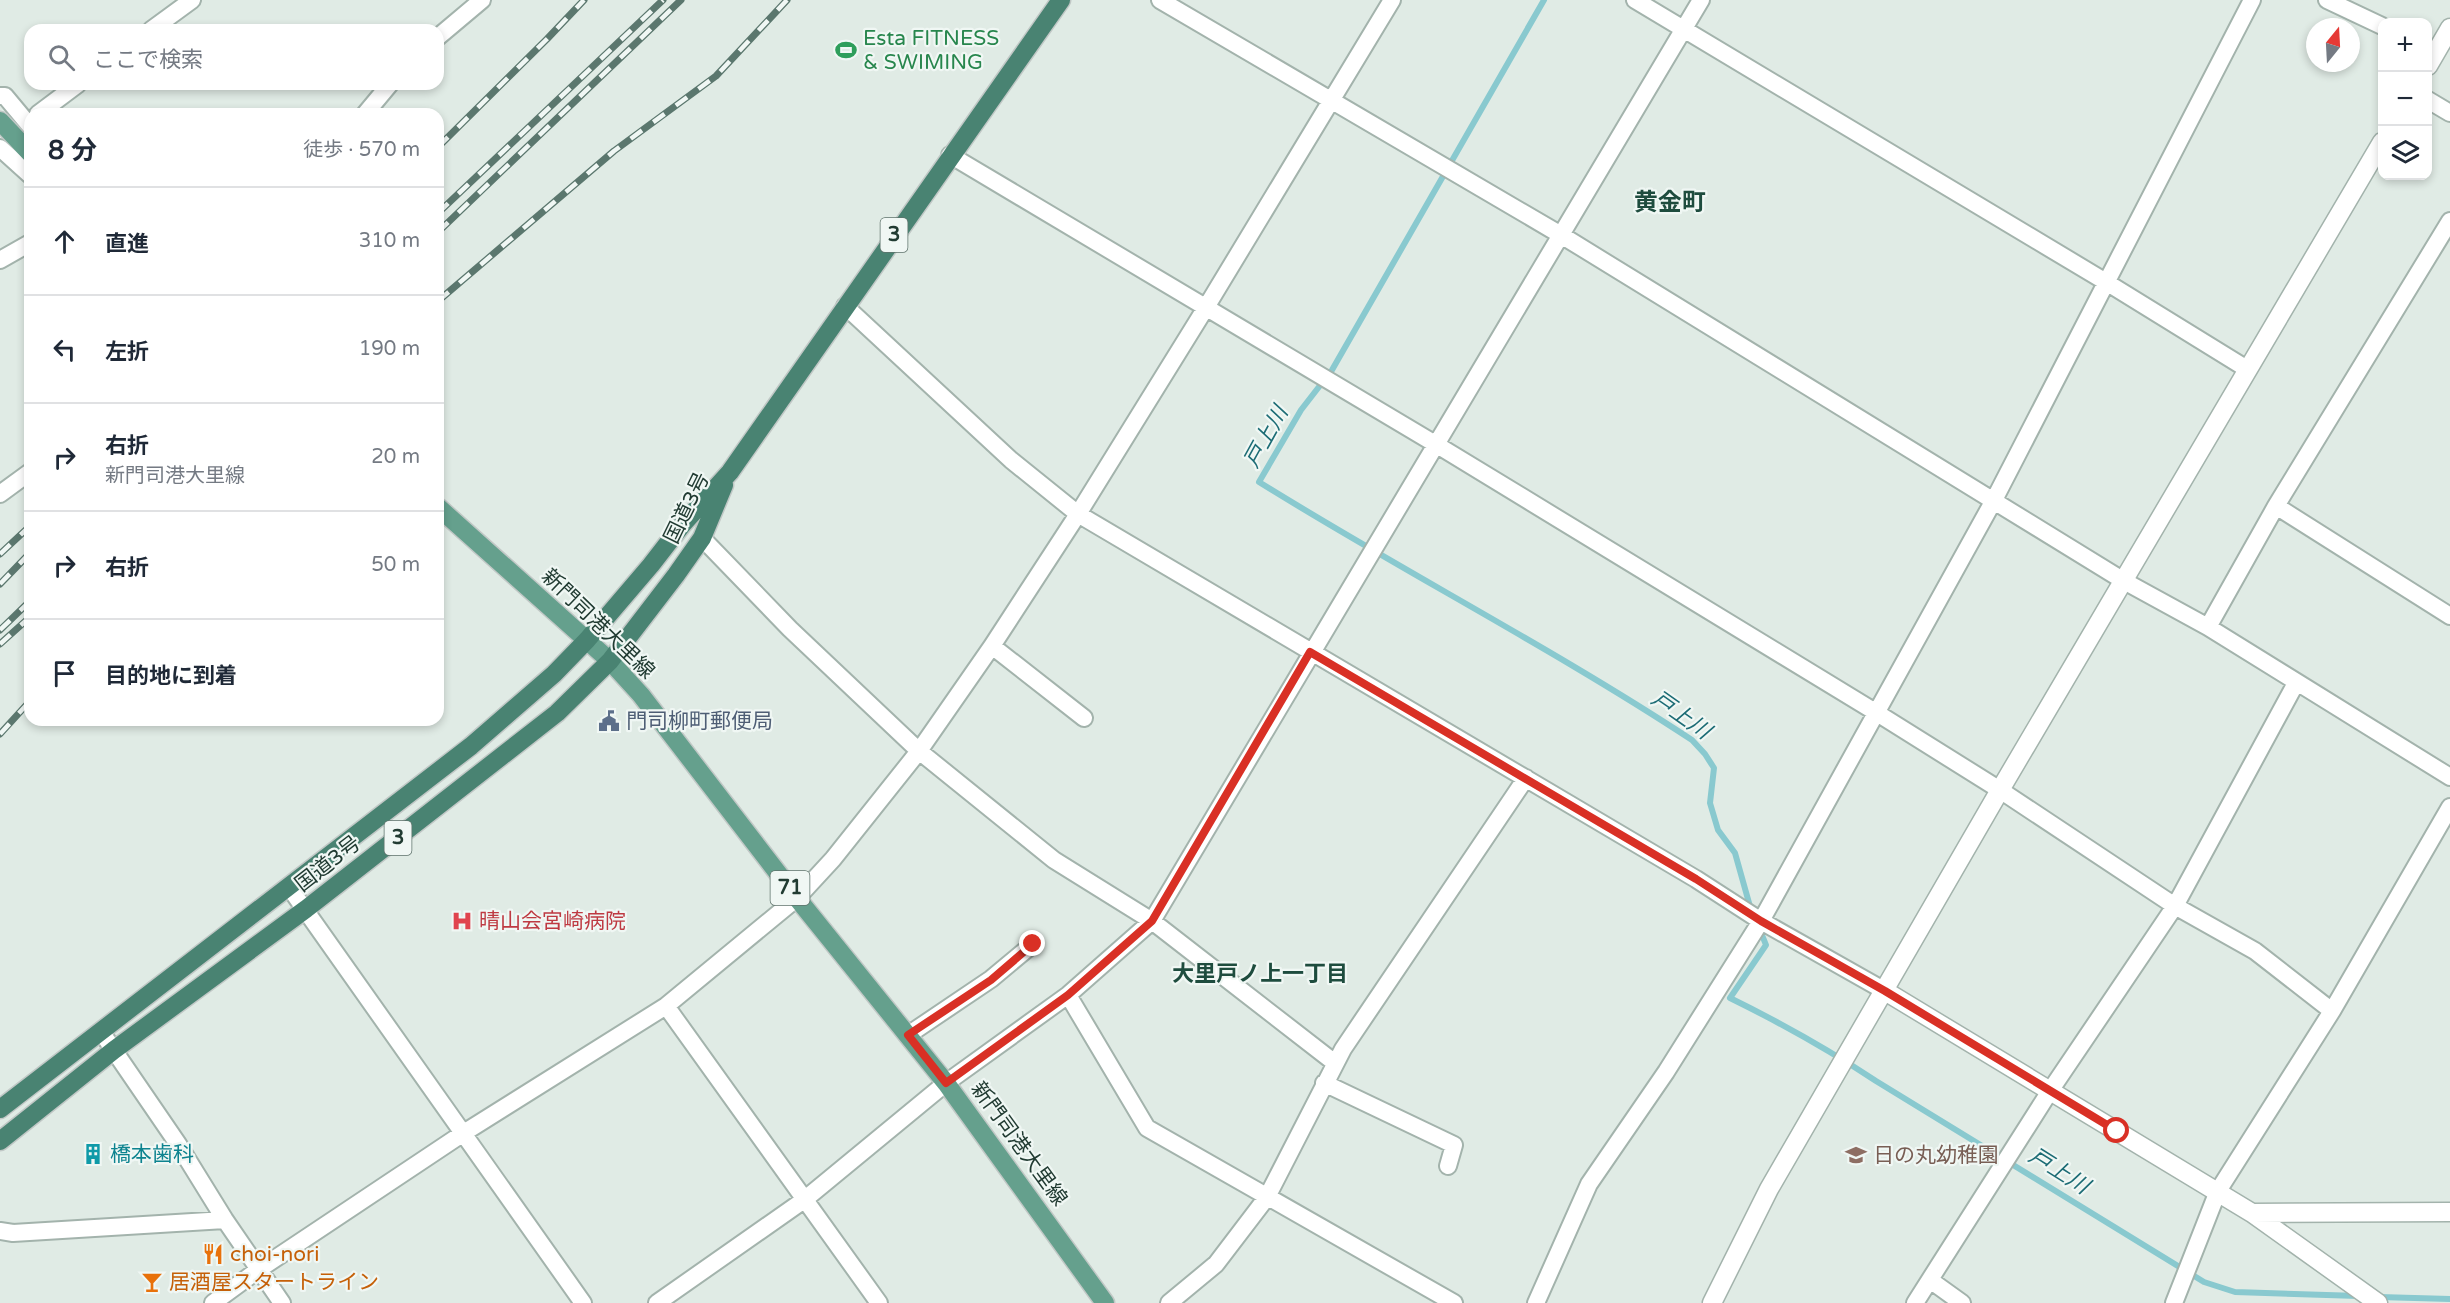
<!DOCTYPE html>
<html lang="ja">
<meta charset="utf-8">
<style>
:root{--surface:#fff;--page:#f6f6f7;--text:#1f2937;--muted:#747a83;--line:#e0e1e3}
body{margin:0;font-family:"Varela Round","Noto Sans JP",sans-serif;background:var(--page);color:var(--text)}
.controls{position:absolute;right:18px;top:18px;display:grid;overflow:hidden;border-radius:12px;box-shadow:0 3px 9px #0003}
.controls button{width:54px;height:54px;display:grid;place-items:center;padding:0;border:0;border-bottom:2px solid var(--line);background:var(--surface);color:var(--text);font:30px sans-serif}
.compass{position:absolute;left:2306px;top:18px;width:54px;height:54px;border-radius:50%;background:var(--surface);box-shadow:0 3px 9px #0003;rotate:18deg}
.stop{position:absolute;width:18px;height:18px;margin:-14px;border:4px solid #d93025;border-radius:50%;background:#fff}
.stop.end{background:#d93025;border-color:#fff;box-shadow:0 2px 6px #0008}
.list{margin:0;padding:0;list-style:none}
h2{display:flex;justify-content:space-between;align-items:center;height:78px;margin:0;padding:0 24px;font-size:26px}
h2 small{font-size:20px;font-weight:400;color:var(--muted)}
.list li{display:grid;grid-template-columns:39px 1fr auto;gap:18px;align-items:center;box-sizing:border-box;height:108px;padding:0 24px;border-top:2px solid var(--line)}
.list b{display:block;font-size:22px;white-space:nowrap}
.list p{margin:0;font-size:20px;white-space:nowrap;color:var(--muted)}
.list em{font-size:20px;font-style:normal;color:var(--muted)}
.icon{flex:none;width:33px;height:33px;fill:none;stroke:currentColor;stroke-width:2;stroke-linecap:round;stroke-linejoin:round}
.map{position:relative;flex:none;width:2450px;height:1303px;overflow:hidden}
.search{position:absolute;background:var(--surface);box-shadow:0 3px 9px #0003;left:24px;top:24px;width:420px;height:66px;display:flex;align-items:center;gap:15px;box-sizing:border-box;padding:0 21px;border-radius:18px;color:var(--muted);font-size:22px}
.panel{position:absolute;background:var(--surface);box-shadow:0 3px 9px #0003;left:24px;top:108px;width:420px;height:618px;border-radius:18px}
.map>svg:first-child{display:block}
</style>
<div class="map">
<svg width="2450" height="1303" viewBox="0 0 2450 1303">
<rect width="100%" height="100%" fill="#e0ebe5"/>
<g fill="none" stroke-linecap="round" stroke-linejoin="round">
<!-- stream -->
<path stroke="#89c9cf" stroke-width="6" d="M1544 0 1332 370 1301 410 1259 482C1402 571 1552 648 1692 740L1705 754 1714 768 1710 803 1718 830 1735 853 1751 910
M1760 930 1766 945 1730 998C1781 1023 1829 1050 1876 1081L2204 1282 2235 1292 2359 1296
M2379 1297 2450 1299"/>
<defs>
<path id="minor" d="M1160 0 1561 235 2124 581 2208 627 2450 777
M1635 0 2106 282 2247 369
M2327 0 2382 26
M151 30 192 0
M438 37 482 0
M0 96H5L30 126
M2428 100 2450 113
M38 114 78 84
M365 114 390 84
M0 148 30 175
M950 155 1437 445 1877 713 2000 790 2175 906 2255 951 2332 1011
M0 260 30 243
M845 306 1011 460 1078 514 1696 879 1761 921 1885 991
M0 494 30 472
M2276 506 2450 616
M702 538 790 629 919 751 1054 860 1152 921 1335 1063
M2208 627 2276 506 2450 221
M992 646 1084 718
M289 887 583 1303
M1068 995 1147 1128 1454 1303
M666 1006 879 1303
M102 1033 178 1144 225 1220 282 1303
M908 1035 991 979 1033 944
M1324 1083 1454 1145 1448 1166
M0 1231 13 1233 225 1220
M1930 1280 1962 1303
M213 1303 258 1270 462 1134 666 1006 797 898 833 859 919 751 992 646 1078 514 1205 309 1392 0
M657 1303 804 1200 946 1083 1068 995 1152 921 1701 0
M1169 1303 1216 1264 1267 1197 1343 1049 1526 778
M1536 1303 1589 1184 1666 1072 1761 921 1994 500 2252 0
M1915 1303 2050 1091 2175 906 2296 683
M2174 1303 2218 1191 2332 1011 2450 807"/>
<path id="tertiary" d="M2428 66 2450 28
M1885 991 2252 1213 2378 1303
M2252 1213 2450 1212
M1712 1303 1769 1189 2000 790 2382 142"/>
<path id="primary" d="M0 121 30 153
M438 507 610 661 641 695 797 898 946 1083 1105 1303"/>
<path id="trunk" d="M0 1109 471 746 554 674 587 640 651 565 682 525 730 472 1061 0
M0 1141 114 1050 306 909 557 713 610 661 676 575 702 538 724 485"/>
</defs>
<!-- minor casing -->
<use href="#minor" stroke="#a3b3ac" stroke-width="20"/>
<!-- tertiary casing -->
<use href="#tertiary" stroke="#a3b3ac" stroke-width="21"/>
<!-- primary casing -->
<use href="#primary" stroke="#c1c8c6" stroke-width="21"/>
<!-- trunk casing -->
<use href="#trunk" stroke="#c1c8c6" stroke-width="21"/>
<!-- minor -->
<use href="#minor" stroke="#fff" stroke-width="16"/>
<!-- tertiary -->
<use href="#tertiary" stroke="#fff" stroke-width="18"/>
<!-- primary -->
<use href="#primary" stroke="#65a08d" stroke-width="18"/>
<!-- trunk -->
<use href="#trunk" stroke="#498372" stroke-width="18"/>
<defs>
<path id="rail" d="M438 147 547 39 584 0
M438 213 663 0
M438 232 681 0
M438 301 614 151 716 76 787 0
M0 554 30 526
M0 584 30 553
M0 630 30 601
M0 644 30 617
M0 734 30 701"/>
</defs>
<!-- rail casing -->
<use href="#rail" stroke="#5b776e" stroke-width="7"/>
<!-- rail -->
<use href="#rail" stroke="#f0f7f4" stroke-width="4.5" stroke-dasharray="14" stroke-linecap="butt"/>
</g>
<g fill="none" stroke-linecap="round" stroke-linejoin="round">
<!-- route -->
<path stroke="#d93025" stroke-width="8" d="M1033 944 991 980 908 1035 946 1083 1068 995 1152 921 1310 652 1696 879 1761 921 1885 991 2117 1131"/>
</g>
<!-- icons -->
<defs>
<symbol id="stadium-bare" viewBox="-9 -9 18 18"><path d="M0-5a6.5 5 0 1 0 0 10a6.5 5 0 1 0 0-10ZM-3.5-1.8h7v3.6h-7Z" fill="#2e9e5b" stroke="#f0f7f4" stroke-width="2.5" paint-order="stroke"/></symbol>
<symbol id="civic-bare" viewBox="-9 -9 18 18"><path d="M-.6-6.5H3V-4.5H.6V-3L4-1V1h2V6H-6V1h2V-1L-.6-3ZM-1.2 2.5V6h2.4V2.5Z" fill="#5c6f8a" stroke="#f0f7f4" stroke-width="2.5" paint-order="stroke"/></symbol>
<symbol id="hospital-bare" viewBox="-9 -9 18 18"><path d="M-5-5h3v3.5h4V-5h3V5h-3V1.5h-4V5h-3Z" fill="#e0444e" stroke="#f0f7f4" stroke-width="2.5" paint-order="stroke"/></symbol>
<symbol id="building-bare" viewBox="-9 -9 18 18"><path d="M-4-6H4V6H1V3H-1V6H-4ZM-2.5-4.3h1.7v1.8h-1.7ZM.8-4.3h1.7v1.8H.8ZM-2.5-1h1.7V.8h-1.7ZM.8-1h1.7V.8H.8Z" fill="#0f9aa8" stroke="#f0f7f4" stroke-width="2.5" paint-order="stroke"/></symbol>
<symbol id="school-bare" viewBox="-9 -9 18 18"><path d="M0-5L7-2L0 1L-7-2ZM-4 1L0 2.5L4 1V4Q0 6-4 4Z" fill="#8d6e63" stroke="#f0f7f4" stroke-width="2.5" paint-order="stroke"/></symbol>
<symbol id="restaurant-bare" viewBox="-9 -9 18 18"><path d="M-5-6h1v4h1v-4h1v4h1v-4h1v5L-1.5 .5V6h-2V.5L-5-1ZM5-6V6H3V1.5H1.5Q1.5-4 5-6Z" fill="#e8710a" stroke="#f0f7f4" stroke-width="2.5" paint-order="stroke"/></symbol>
<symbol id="bar-bare" viewBox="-9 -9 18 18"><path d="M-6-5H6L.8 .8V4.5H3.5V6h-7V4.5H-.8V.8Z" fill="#e8710a" stroke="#f0f7f4" stroke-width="2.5" paint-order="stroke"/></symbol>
</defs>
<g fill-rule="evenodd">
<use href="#stadium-bare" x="831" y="35" width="30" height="30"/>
<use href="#civic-bare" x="594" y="706" width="30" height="30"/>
<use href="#hospital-bare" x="447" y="906" width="30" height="30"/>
<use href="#building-bare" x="78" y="1139" width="30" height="30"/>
<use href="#school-bare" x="1841" y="1140" width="30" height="30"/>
<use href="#restaurant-bare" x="198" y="1239" width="30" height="30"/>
<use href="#bar-bare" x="137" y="1267" width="30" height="30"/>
</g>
<g text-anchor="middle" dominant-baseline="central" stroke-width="4.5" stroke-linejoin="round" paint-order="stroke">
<!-- shield labels -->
<g fill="#f0f7f4" stroke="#5f736c" stroke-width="1.5">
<rect x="880.5" y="218" width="27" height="34" rx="4.5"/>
<rect x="384.5" y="821" width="27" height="34" rx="4.5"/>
<rect x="770.5" y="871" width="39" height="34" rx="4.5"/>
</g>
<g font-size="20" font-weight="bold" fill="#213b32">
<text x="894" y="235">3</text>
<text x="398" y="838">3</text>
<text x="790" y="888">71</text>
</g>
<!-- leisure labels -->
<g font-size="21" fill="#27864d" stroke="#f0f7f4" text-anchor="start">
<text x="863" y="38">Esta FITNESS<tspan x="863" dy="24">&amp; SWIMING</tspan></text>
</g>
<!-- street labels -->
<g font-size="21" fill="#213b32" stroke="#f0f7f4">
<text transform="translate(687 508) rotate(-64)">国道3号</text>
<text transform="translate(598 624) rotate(44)">新門司港大里線</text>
<text transform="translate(328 864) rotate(-38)">国道3号</text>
<text transform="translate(1019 1144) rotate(54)">新門司港大里線</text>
</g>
<!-- service labels -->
<g font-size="21" fill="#4e5e75" stroke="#f0f7f4" text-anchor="start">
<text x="626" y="721">門司柳町郵便局</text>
</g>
<!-- health labels -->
<g font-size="21" fill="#be3a42" stroke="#f0f7f4" text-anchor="start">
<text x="479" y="921">晴山会宮崎病院</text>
</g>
<!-- culture labels -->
<g font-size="21" fill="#0d838f" stroke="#f0f7f4" text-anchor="start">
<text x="110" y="1154">橋本歯科</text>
</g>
<!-- education labels -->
<g font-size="21" fill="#785e54" stroke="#f0f7f4" text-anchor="start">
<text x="1873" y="1155">日の丸幼稚園</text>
</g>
<!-- food labels -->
<g font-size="21" fill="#c56008" stroke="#f0f7f4" text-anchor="start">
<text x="230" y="1254">choi-nori</text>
<text x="169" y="1282">居酒屋スタートライン</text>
</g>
<!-- water labels -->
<g font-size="22" font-style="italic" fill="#1c6c75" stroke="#f0f7f4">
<text transform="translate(1266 437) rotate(-61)">戸上川</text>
<text transform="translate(1681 715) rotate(35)">戸上川</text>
<text transform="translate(2059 1171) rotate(32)">戸上川</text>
</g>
<!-- neighbourhood labels -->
<g font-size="22" font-weight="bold" fill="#1e4c3e" stroke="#f0f7f4">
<text x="1260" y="974">大里戸ノ上一丁目</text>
</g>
<!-- quarter labels -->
<g font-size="24" font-weight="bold" fill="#1e4c3e" stroke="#f0f7f4">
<text x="1670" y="202">黄金町</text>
</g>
</g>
</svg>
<div class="controls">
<button>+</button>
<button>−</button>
<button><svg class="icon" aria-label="layers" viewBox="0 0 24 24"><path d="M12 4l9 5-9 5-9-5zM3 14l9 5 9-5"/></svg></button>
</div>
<svg class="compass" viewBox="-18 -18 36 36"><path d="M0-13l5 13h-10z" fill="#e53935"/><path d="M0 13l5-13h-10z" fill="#747a83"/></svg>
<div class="stop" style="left:2117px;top:1131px"></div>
<div class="stop end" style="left:1033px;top:944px"></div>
<div class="search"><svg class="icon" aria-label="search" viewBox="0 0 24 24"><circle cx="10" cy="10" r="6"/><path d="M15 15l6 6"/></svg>ここで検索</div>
<section class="panel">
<h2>8 分<small>徒歩 · 570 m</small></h2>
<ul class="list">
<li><svg class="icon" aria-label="ahead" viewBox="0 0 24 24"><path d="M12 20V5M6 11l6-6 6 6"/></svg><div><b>直進</b></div><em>310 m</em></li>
<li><svg class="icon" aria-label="left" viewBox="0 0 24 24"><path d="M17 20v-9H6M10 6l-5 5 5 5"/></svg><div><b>左折</b></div><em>190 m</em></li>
<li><svg class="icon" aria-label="right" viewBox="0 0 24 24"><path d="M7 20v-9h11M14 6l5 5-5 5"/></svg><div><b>右折</b><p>新門司港大里線</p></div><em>20 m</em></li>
<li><svg class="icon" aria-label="right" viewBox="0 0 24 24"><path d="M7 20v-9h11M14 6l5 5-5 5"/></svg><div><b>右折</b></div><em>50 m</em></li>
<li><svg class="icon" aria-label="arrive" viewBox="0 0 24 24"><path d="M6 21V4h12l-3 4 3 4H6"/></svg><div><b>目的地に到着</b></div></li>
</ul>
</section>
</div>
